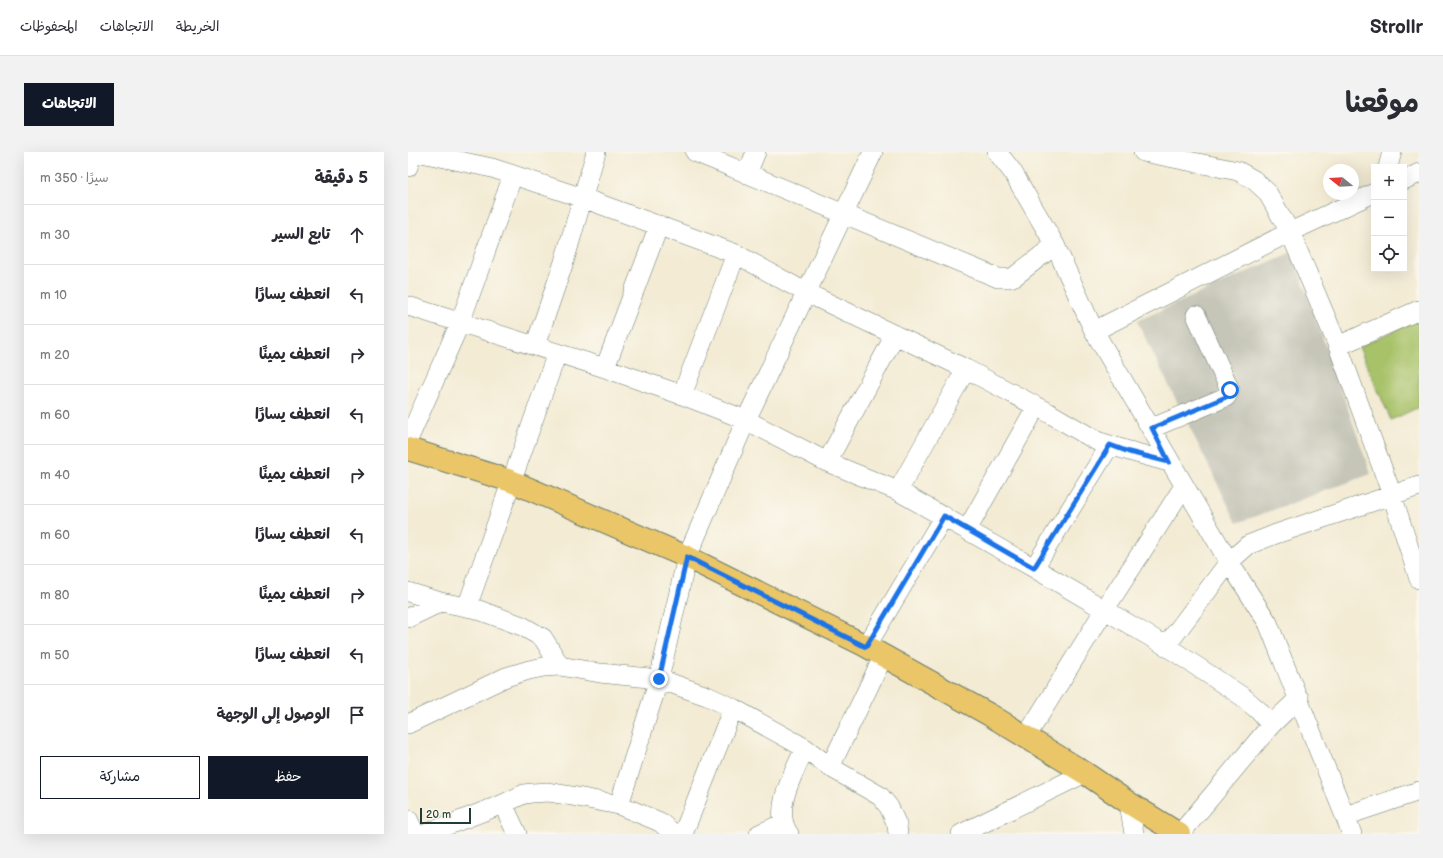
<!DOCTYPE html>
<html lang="ar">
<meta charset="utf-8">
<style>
:root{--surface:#fff;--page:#f2f2f3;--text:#2b2b33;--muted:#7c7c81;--line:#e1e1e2;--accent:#111827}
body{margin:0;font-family:"Balsamiq Sans","Playpen Sans Arabic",sans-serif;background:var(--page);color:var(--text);direction:rtl}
.controls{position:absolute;right:12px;top:12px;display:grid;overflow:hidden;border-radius:0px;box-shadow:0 4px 16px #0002}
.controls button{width:36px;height:36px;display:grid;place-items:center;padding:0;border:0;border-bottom:1px solid var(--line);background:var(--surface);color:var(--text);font:20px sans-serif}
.compass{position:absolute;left:915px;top:12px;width:36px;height:36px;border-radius:50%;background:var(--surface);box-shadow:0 4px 16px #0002;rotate:288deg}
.scale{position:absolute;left:12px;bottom:10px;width:51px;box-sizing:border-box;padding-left:4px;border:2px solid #1f3d34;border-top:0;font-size:11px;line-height:14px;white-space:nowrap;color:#1f3d34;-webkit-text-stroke:3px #fbf7ec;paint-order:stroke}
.stop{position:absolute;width:12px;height:12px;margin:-9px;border:3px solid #1a73e8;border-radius:50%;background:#fff}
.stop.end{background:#1a73e8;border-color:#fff;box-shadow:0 1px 4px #0008}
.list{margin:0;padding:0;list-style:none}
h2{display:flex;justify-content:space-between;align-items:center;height:52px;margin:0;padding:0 16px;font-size:17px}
h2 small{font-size:13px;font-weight:400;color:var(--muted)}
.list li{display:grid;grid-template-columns:26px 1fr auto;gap:12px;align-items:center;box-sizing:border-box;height:60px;padding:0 16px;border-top:1px solid var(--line)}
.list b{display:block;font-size:15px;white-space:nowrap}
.list em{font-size:13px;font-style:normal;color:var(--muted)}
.actions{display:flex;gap:8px;padding:12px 16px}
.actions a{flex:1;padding:9px 0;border:1px solid var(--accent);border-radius:0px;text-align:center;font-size:14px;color:var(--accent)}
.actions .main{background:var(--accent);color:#fff}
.icon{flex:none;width:22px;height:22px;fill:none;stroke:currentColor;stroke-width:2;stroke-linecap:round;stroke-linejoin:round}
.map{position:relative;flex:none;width:1011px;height:682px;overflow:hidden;direction:ltr;border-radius:0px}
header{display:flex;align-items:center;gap:24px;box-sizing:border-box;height:56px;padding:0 20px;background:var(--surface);border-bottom:1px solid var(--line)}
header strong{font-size:19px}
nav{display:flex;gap:22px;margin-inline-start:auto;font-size:14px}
.intro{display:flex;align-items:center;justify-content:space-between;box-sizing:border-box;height:96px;padding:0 24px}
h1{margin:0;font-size:28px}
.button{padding:10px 18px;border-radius:0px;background:var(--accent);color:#fff;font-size:14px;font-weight:700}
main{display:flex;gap:24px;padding:0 24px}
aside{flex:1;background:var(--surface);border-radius:0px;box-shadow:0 4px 16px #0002}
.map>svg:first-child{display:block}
</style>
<header>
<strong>Strollr</strong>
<nav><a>الخريطة</a><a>الاتجاهات</a><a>المحفوظات</a></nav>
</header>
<div class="intro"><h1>موقعنا</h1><a class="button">الاتجاهات</a></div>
<main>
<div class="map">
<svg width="1011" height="682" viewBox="0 0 1011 682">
<rect width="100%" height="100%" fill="#fbf7ec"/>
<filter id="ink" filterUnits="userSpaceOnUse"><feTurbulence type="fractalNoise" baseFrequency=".025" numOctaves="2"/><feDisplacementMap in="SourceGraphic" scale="8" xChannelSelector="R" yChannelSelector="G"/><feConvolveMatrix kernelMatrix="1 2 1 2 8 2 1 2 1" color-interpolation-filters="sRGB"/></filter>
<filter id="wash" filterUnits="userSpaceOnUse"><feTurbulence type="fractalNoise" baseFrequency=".012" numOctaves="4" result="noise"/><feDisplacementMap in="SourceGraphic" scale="16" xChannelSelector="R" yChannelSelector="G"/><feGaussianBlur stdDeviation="0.9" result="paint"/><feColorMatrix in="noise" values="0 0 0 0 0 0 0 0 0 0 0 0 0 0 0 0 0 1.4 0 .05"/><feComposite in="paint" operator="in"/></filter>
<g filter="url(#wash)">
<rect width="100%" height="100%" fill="#f3ebd4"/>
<!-- industrial -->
<path fill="#c5c5b8" d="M884 100 963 322 829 371 729 169Z"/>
<!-- green -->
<path fill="#a8c269" stroke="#64804e" d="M1011 167V255L983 268 951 195Z"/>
</g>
<g filter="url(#ink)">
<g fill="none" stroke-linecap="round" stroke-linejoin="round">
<defs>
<path id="minor" d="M9 0 84 16 175 46 328 102 397 140 558 217 641 261 689 289 721 299 761 310
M287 0 590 126H602L607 124 647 93
M589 0 604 19 647 93 686 179 821 410 860 471 944 682
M735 0 830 19 846 28 859 40 882 80 930 194 984 343 1011 427
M0 15 5 0
M980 15 984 0
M339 22 348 0
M996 28 1011 21
M0 154 197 216 274 243 338 268 419 310 490 339 626 416 758 494 835 545 851 559 863 573 891 546
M686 179 882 80 966 41
M127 194 156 110 188 0
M930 194 1011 158
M197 216 251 73
M274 243 328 102
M744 276 818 245 822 238 788 163
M0 288 52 171 105 23
M419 310 487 183
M490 339 558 217
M559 378 628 255
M626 416 702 293
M0 440 33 450 68 457 114 474 135 486 152 514
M59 455 149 201
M0 466 33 450
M758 494 821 410 840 393 868 382 1011 334
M458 495 536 364
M0 572 98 525 121 518 136 515 152 514 192 521 251 527 299 544 325 556 397 596 422 615 472 644 481 655 489 673 490 682
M618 585 697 457 776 334
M422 615 475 505
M721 651 726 682
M211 653 251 527 279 405 338 268 465 0
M937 664 1011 639
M0 667 7 682
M17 682 95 652
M109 682 95 652 116 642 124 641 140 640 164 644 211 653 252 670 266 682
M275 682 325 556
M351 682 376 671
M381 682C363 658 387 619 397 596
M553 682 677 621
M772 682 863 573"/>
<path id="major" d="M0 297 103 329 279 405 456 493 582 563 677 621 721 651 771 682"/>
</defs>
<!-- minor casing -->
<use href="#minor" stroke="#697a6c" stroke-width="20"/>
<!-- major casing -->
<use href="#major" stroke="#697a6c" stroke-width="24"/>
<!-- minor -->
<use href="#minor" stroke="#fff" stroke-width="19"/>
<!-- major -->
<use href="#major" stroke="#eac669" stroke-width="22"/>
</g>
</g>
<g fill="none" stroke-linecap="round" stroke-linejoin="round" filter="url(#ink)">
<!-- route -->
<path stroke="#1a73e8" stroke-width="5" d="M251 527 279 405 458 495 536 364 626 416 702 293 721 300 761 310 744 276 818 245 822 238"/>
</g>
</svg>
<div class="controls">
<button>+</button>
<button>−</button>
<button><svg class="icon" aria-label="locate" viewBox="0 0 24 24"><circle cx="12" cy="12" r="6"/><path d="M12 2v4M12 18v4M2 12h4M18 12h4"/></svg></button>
</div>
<svg class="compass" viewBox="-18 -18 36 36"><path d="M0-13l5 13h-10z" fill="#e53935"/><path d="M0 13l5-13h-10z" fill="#7c7c81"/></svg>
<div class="scale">20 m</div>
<div class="stop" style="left:822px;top:238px"></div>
<div class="stop end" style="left:251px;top:527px"></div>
</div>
<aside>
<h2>5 دقيقة<small>سيرًا · 350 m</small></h2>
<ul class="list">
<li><svg class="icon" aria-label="ahead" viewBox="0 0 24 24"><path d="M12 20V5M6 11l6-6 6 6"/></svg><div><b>تابع السير</b></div><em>30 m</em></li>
<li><svg class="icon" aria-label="left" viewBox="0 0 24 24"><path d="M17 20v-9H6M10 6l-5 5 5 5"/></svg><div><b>انعطف يسارًا</b></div><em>10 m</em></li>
<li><svg class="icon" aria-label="right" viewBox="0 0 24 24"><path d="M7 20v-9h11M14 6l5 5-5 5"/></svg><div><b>انعطف يمينًا</b></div><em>20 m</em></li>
<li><svg class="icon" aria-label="left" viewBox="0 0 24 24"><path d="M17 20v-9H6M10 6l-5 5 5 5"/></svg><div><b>انعطف يسارًا</b></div><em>60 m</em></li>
<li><svg class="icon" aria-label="right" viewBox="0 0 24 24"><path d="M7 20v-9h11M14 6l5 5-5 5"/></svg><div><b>انعطف يمينًا</b></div><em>40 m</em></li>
<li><svg class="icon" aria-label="left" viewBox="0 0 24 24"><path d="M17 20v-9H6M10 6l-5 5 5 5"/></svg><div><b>انعطف يسارًا</b></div><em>60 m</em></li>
<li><svg class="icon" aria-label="right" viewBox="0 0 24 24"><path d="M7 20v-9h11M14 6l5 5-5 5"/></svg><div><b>انعطف يمينًا</b></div><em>80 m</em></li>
<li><svg class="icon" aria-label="left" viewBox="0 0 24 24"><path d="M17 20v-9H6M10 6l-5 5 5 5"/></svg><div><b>انعطف يسارًا</b></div><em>50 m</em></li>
<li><svg class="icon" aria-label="arrive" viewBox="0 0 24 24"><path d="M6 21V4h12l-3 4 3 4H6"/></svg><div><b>الوصول إلى الوجهة</b></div></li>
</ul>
<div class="actions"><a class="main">حفظ</a><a>مشاركة</a></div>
</aside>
</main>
